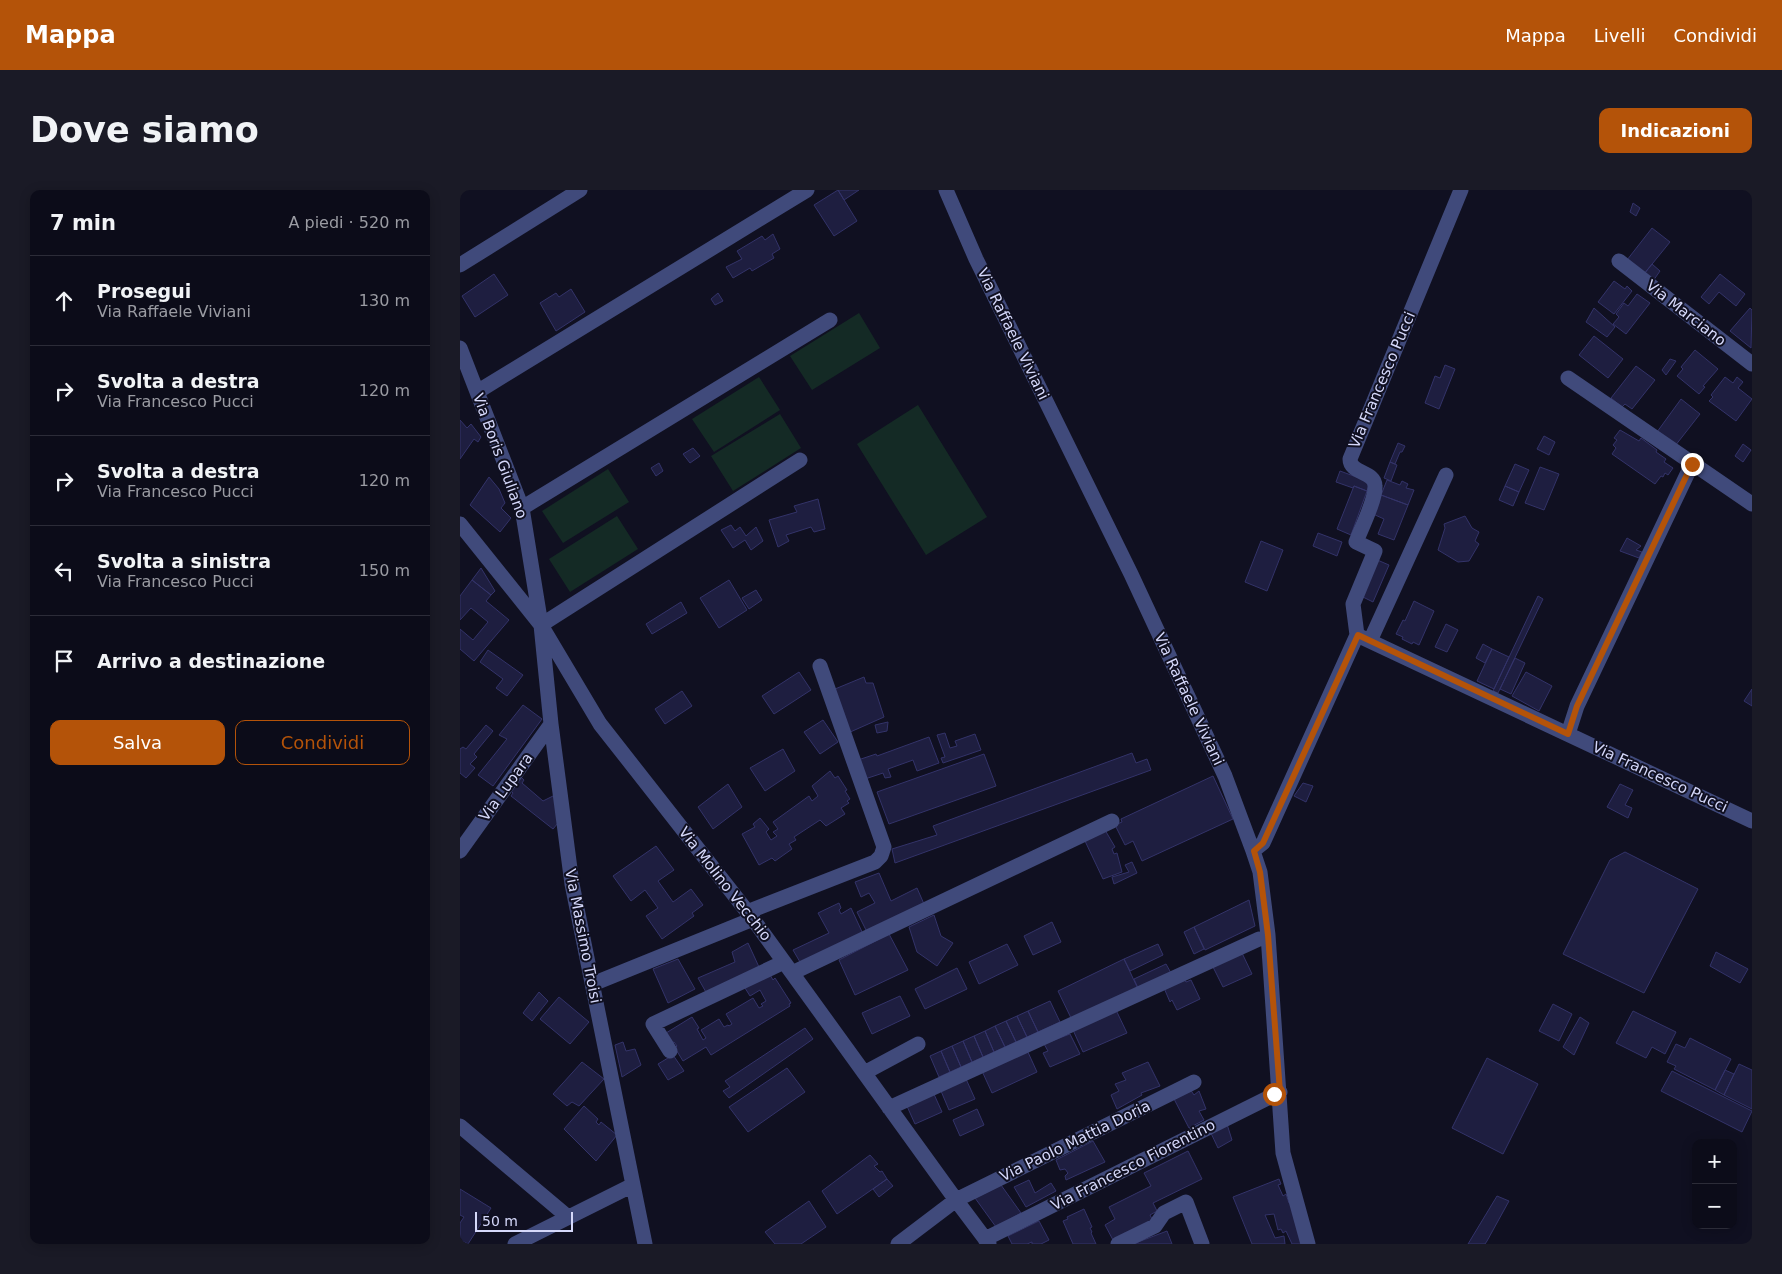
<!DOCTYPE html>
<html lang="it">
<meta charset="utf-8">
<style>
:root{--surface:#0c0c19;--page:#1a1a26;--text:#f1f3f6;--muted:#9a9ba2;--line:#2c2c38;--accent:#b45309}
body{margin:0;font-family:"DejaVu Sans",sans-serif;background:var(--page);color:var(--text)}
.controls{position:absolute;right:15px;bottom:15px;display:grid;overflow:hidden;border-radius:10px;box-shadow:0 2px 12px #0003}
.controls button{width:45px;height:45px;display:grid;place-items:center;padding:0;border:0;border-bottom:1px solid var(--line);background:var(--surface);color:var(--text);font:25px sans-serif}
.scale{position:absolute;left:15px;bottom:12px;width:98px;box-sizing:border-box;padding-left:5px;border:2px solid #d5d8fa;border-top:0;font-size:14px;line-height:18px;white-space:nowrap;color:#d5d8fa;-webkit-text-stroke:4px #101021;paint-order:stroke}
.stop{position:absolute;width:15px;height:15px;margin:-11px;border:4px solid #b45309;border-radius:50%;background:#fff}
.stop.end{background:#b45309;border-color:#fff;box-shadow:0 1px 5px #0008}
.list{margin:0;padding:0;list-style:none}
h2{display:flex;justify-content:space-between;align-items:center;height:65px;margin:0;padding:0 20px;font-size:21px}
h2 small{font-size:16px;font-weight:400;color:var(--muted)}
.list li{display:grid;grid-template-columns:32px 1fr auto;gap:15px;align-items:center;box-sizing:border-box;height:90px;padding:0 20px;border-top:1px solid var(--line)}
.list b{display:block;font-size:19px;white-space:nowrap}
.list p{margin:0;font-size:16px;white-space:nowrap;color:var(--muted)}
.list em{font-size:16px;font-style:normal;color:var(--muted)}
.actions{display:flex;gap:10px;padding:15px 20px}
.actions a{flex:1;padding:11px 0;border:1px solid var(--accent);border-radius:10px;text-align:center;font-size:18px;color:var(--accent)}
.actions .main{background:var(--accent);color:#fff}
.icon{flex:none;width:28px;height:28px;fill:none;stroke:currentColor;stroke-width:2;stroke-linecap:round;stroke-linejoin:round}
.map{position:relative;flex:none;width:1292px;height:1054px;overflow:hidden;border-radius:10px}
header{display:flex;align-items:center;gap:30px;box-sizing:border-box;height:70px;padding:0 25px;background:var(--accent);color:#fff}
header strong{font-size:24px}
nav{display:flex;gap:28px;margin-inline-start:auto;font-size:18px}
.intro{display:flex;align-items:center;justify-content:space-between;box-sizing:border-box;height:120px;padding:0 30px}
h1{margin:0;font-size:35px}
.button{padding:12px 22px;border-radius:10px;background:var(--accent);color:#fff;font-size:18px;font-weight:700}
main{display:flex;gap:30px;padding:0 30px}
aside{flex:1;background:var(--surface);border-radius:10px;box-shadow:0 2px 12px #0003}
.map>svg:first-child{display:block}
</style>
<header>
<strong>Mappa</strong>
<nav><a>Mappa</a><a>Livelli</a><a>Condividi</a></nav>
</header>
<div class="intro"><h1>Dove siamo</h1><a class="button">Indicazioni</a></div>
<main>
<aside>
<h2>7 min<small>A piedi · 520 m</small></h2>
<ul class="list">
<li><svg class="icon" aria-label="ahead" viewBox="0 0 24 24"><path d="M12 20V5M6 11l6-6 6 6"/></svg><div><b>Prosegui</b><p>Via Raffaele Viviani</p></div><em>130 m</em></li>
<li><svg class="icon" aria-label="right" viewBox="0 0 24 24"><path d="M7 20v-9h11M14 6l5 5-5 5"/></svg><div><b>Svolta a destra</b><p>Via Francesco Pucci</p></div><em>120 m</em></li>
<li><svg class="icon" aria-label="right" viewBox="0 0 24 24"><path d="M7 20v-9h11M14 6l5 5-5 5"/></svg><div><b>Svolta a destra</b><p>Via Francesco Pucci</p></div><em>120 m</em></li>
<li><svg class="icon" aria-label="left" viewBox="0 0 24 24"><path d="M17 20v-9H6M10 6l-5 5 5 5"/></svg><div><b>Svolta a sinistra</b><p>Via Francesco Pucci</p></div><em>150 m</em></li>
<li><svg class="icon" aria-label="arrive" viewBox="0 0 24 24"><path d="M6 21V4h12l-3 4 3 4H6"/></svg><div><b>Arrivo a destinazione</b></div></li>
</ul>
<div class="actions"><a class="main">Salva</a><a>Condividi</a></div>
</aside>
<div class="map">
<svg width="1292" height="1054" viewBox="0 0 1292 1054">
<rect width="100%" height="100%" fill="#101021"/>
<!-- green -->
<path fill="#142a25" d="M399 123 420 158 352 200 330 166Z
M299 187 320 220 254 262 232 229Z
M458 215 527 327 466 365 397 254Z
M320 224 341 258 273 301 251 266Z
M148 279 169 312 103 353 82 321Z
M157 326 178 359 110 402 89 369Z"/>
<!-- building -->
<path fill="#1e1e40" stroke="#333369" d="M378 0 397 31 374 46 354 15Z
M378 0H399L384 10Z
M1173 13 1180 18 1176 26 1170 22Z
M1192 38 1210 52 1184 84 1167 70Z
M313 44 320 59 312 64 314 68 292 81 290 78 273 88 266 77 282 69 277 61 302 46 305 50Z
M1192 74 1200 81 1193 91 1184 84Z
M34 84 48 105 15 127 2 106Z
M1260 84 1285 104 1276 116 1259 102 1249 114 1241 107Z
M1154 91 1165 99 1167 96 1172 101 1154 124 1138 112Z
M111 99 125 122 96 141 80 113 96 103 99 107Z
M258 103 263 111 255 115 251 109Z
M1177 104 1190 113 1166 144 1153 134 1159 127 1156 124 1164 113 1168 116Z
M1134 118 1155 137 1147 147 1126 132Z
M1290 118 1292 120 1291 158 1270 141Z
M1134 146 1163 169 1148 188 1119 165Z
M1235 160 1258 179 1243 196 1245 197 1239 204 1217 186 1223 179 1221 177Z
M1210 169 1216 171 1206 185 1202 180Z
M985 175 995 179 979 219 965 213 975 186 980 188Z
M1176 176 1195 190 1172 219 1165 214 1162 217 1151 208Z
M1265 187 1273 193 1277 187 1283 192 1278 198 1292 209 1276 231 1249 211 1253 207 1251 205Z
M1221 209 1240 224 1215 256 1197 242Z
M0 230 7 238 11 234 21 247 18 252 14 249 0 269Z
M1160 240 1179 251 1181 248 1197 260 1196 262 1206 269 1204 272 1213 278 1208 285 1205 283 1203 287 1201 286 1195 294 1152 264 1156 258 1153 255 1157 250 1154 248Z
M1084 246 1095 252 1089 265 1077 259Z
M938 253 945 256 942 262H940L935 274 930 272Z
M1283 254 1291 260 1283 272 1275 266Z
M233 258 240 266 230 273 223 264Z
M930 272 937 275 931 291 924 288Z
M199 273 203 281 196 286 191 278Z
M1055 274 1069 280 1059 302 1045 296Z
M1080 277 1099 284 1084 320 1065 313Z
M880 281 910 292 907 301 894 296 893 298 876 292Z
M29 287 39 299 45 313 41 318 51 328 40 342 10 315Z
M927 290 940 295 942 291 948 294 946 298 954 300 948 315 921 305Z
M894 296 907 301 891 345 877 339Z
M1045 296 1059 302 1053 316 1039 310Z
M921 305 948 315 934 350 918 344 924 329 913 324Z
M358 309 365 339 354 342 351 337 326 345 329 351 318 357 309 330 337 322 334 316Z
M1005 326 1012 338 1019 342 1015 351 1019 354 1009 371 998 372 978 360 985 338 984 334Z
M271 335 275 341 280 337 286 346 296 337 303 351 291 360 285 350 273 358 261 340Z
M858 343 882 352 877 366 853 356Z
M1167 348 1181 356 1176 360 1182 362 1179 368 1160 361Z
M801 351 823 360 807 401 785 392Z
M915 369 929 375 913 412 899 405Z
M21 378 35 401 31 405 12 390Z
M12 390 31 405 26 411 49 430 14 471 0 459V439L13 450 28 432 11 418 0 430V406Z
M269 390 287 420 259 438 240 408Z
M296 400 302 410 289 419 282 408Z
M1078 406 1083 409 1038 503 1033 501Z
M954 411 974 421 959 455 953 452 952 454 942 449 943 447 936 444 943 430 945 431Z
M221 412 227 423 192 444 186 434Z
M986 434 998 440 987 462 975 457Z
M1023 454 1032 459 1025 473 1016 468Z
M1032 459 1049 467 1034 499 1017 491Z
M28 460 63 485 47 506 36 498 43 489 20 472Z
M1055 468 1065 473 1051 504 1040 499Z
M339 482 351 500 314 524 302 506Z
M1066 482 1092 496 1079 521 1052 506Z
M404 487 406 493H413L424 527 388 543 375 499Z
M1292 499V516L1284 511Z
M222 501 232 516 205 534 195 519Z
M63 515 82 529 33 596 18 585 47 549 39 545Z
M363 530 378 552 360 564 344 542Z
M428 532 427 541 417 543 415 535Z
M26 535 33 541 14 564 17 567 10 574 15 578 6 588 0 583V559L3 557 6 559Z
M485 543 490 558 497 556 495 551 515 544 521 560 483 573 481 568 485 567 477 545Z
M469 547 479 573 457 581 453 570 428 579 431 587 425 588 423 583 405 589 398 570 416 564 417 566Z
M323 559 335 581 305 601 290 578Z
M672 563 676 573 687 569 691 580 435 673 432 659 477 645 473 636Z
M524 564 536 596 429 634 417 602Z
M370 581 375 588 378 586 387 600 385 601 390 609 387 611 389 613 381 618 385 624 366 636 360 630 334 647 336 650 329 654 332 659 315 671 312 668 299 675 282 644 295 637 293 634 300 628 309 639 306 642 311 650 317 646 313 642 318 639 313 632 349 606 352 611 358 606 352 596Z
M59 585 64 590 62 593 83 611 97 604 98 633 93 639 51 606 53 603 48 598Z
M753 586 773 629 682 671 673 651 665 655 655 635 662 632 661 629Z
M843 593 853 596 846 612 834 606Z
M268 594 282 617 253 639 238 617Z
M1160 594 1173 600 1165 615 1172 618 1168 628 1147 617Z
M645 640 655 657 652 659 654 664 657 663 662 682 643 689 625 651Z
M196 656 214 680 198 691 213 712 231 699 243 715 232 723 234 726 202 749 186 726 198 718 185 700 171 711 153 686Z
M1165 662 1238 699 1184 803 1103 764 1150 670Z
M672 672 677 683 654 694 652 687 669 682 665 675Z
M419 683 431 711 457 698 464 714 407 742 397 722 415 713 409 703 401 707 395 692Z
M789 710 795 736 745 760 734 737Z
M379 713 381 718 379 720 381 724 391 718 403 744 340 772 333 760 369 743 358 723Z
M474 725 481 746 493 753 477 776 457 762 449 737Z
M592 732 601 752 573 765 564 746Z
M734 737 744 759 734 764 724 742Z
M429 744 448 780 395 805 379 770Z
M288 753 299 777 247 804 238 788 275 772 272 762Z
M547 754 558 775 519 794 509 772Z
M698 754 703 765 670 781 664 769Z
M1256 762 1288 779 1280 793 1250 776Z
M782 763 792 784 763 797 753 777Z
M218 769 235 799 208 813 193 779Z
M664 769 678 799 612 830 598 801Z
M706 774 711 783 678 798 674 789Z
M497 778 507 799 465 819 455 799Z
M309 783 313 790 315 788 331 813 329 814 330 816 251 865 246 857 223 871 215 858 217 856 214 852 212 853 206 843 232 827 239 838 237 839 243 850 246 848 241 840 259 829 264 837 268 835 269 836 272 834 266 824 293 808 299 818 303 816 301 814 306 811 300 800 290 806 285 798Z
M724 789 726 792 731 790 740 809 717 820 712 810 710 812 704 798Z
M79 802 88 811 72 831 63 823Z
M440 806 450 826 412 844 402 823Z
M99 807 129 832 110 854 80 829Z
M590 811 600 832 578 842 568 821Z
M1093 814 1112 824 1099 851 1079 841Z
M656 820 667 843 623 862 613 840Z
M568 821 578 842 567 847 557 826Z
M1173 821 1216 842 1205 864 1192 857 1186 868 1156 853Z
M557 826 567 847 556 852 546 831Z
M1120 827 1129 833 1114 865 1103 857Z
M546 831 556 852 545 857 535 836Z
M535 836 545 857 534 862 525 841Z
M345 838 353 849 269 908 263 901 270 897 265 891Z
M525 841 534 862 523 867 514 846Z
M610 844 620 864 590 877 583 863 588 861 584 854Z
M514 846 523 867 512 872 503 851Z
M1230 848 1271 869 1255 900 1214 879 1216 876 1207 872 1216 854 1225 858Z
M503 851 512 872 501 877 492 856Z
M163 852 166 861 175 859 181 875 162 887 155 855Z
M492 856 501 877 490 882 481 861Z
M567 860 577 882 532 903 522 881Z
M481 861 490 882 479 887 470 866Z
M213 865 224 881 208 890 198 874Z
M1027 868 1078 894 1043 964 992 938Z
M122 872 144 889 119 916 112 912 107 916 93 904Z
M688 872 700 896 681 903 682 905 657 919 651 905 659 901 655 894 666 890 662 883Z
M1279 874 1292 880V919L1264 905Z
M327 878 345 902 288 942 269 917Z
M1265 880 1274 884 1264 905 1255 900Z
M1212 881 1292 921 1282 942 1201 901Z
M506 889 515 909 489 920 481 901Z
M730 899 734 905 739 901 746 919 739 921 744 930 729 938 713 907Z
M473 902 482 922 455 934 446 914Z
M124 916 138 929 136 932 139 935 141 932 157 945 136 971 104 939Z
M517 919 524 935 500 946 493 930Z
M766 931 772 950 758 958 749 939Z
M633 951 645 972 606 990 605 986 608 983 605 979 600 980 596 970Z
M728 961 742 989 693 1013 697 1021 690 1025 693 1031 653 1050 645 1035 655 1029 649 1017 691 996 684 983Z
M410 965 418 974 414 976 420 982 422 981 427 989 377 1024 362 1001Z
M427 989 433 996 419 1007 413 999Z
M819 989 821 994 818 995 823 1006 826 1004 829 1013 835 1011 844 1054H832L826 1041 823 1043 821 1039 818 1040 814 1024 805 1025 815 1048 824 1046 825 1054H792L773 1007Z
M569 990 575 1003 591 993 596 1001 566 1017 554 997Z
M541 995 561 1023 536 1037 515 1008Z
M0 999 31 1018 8 1054 0 1050V1033L4 1027 0 1025Z
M1037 1006 1049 1011 1027 1051 1025 1054H1008Z
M349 1011 366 1037 341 1054H315L305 1042Z
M624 1019 632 1037 630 1038 632 1042 631 1043 636 1054H613L603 1031 608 1029 607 1027Z
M579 1031 589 1050 581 1054H572V1052L567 1054H552L548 1046Z
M707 1041 712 1054H673Z"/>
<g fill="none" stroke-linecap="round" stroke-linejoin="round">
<!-- minor -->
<path stroke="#404a7b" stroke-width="15" d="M486 0 516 69 671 384 765 586 793 661 800 682 808 745 823 963 848 1054
M1159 71 1292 174
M0 75 120 0
M0 158 62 318 81 435 91 534 112 694 185 1054
M1108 188 1292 314
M17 202 347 0
M62 318 370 130
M0 334 81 435 140 534 293 729 496 1010 529 1054
M81 435 340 270
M897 445 893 414 915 361 896 352C901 339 916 309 915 296 915 281 890 284 890 269L1001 0
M910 451 986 285
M1108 544 1117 516 1232 274
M0 661 91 534
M793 661 803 653 897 445 1292 631
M287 722 415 672 421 666 424 657 360 476
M332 783 652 631
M140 791 293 729
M210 861 193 834 324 772
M404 883 458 854
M429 918 799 749
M0 936 108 1027
M525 1049 820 902
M55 1054 173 995
M438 1054 496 1010 734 892
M658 1054 695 1036 704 1023 726 1012 742 1054"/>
</g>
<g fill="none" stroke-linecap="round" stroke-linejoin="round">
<!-- route -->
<path stroke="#b45309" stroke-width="6" d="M814 904 820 902 808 745 800 682 794 661 803 653 898 445 1108 544 1117 516 1232 274"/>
</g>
<g text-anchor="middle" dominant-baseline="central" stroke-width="4" stroke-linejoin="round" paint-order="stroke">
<!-- street labels -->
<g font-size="15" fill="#d5d8fa" stroke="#101021">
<text transform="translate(1226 123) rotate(38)">Via Marciano</text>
<text transform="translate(553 144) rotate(64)">Via Raffaele Viviani</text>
<text transform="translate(922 190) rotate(-67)">Via Francesco Pucci</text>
<text transform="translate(40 266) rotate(70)">Via Boris Giuliano</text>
<text transform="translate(729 509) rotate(65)">Via Raffaele Viviani</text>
<text transform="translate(1200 587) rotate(25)">Via Francesco Pucci</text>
<text transform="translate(46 597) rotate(-54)">Via Lupara</text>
<text transform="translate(265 694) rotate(52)">Via Molino Vecchio</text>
<text transform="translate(123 746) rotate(79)">Via Massimo Troisi</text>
<text transform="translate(615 951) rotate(-26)">Via Paolo Mattia Doria</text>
<text transform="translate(673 975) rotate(-27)">Via Francesco Fiorentino</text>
</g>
</g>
</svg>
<div class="controls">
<button>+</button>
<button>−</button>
</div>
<div class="scale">50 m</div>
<div class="stop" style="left:814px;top:904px"></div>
<div class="stop end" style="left:1232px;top:274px"></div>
</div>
</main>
